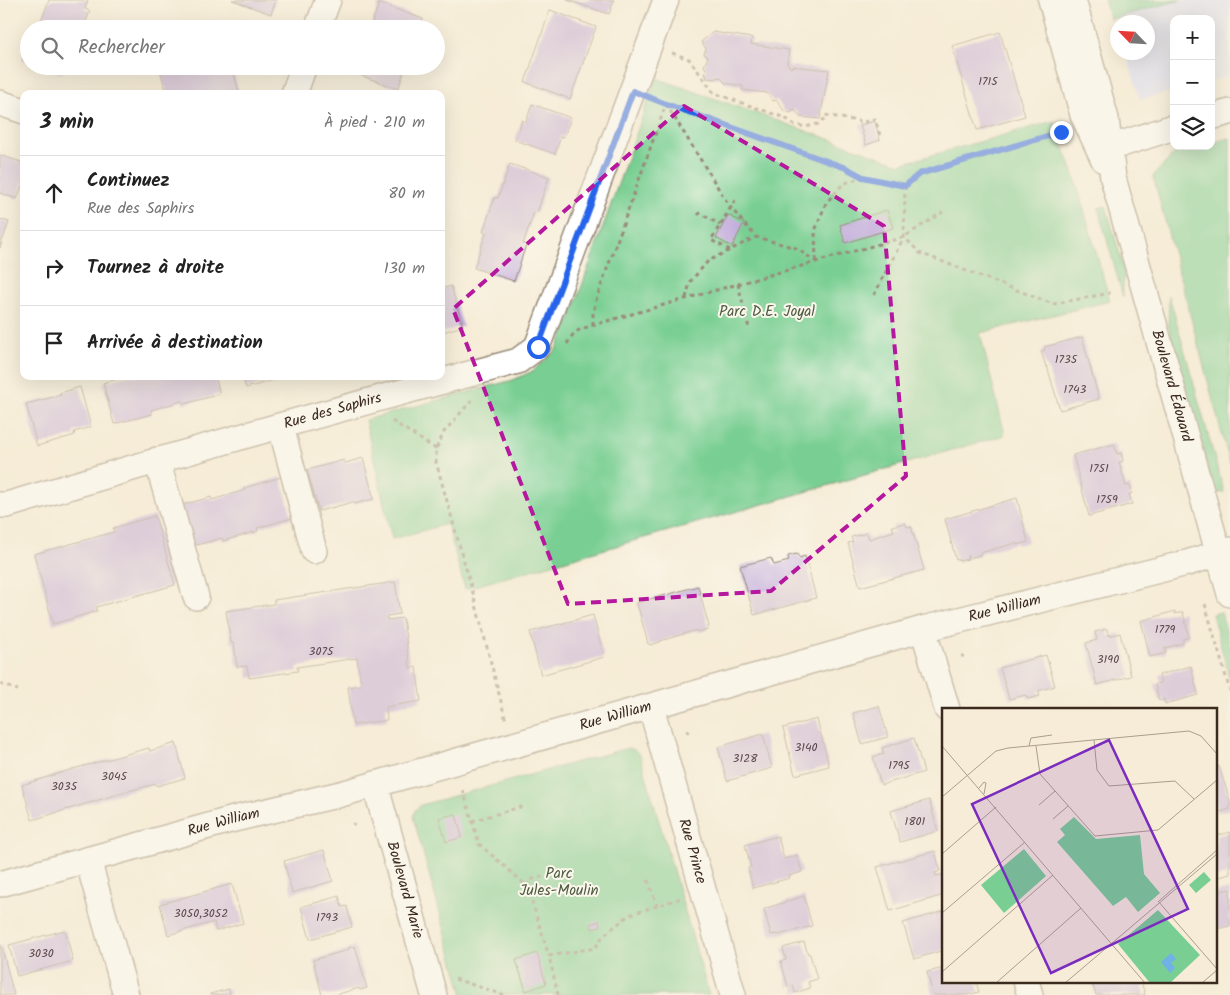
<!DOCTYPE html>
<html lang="fr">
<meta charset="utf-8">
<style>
:root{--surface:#fff;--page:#f2f2f2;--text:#222;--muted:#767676;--line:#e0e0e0}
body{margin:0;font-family:Kalam,sans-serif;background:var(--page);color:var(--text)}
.controls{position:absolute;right:15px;top:15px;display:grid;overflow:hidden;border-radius:10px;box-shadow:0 5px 20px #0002}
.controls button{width:45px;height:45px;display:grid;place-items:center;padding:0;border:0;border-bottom:1px solid var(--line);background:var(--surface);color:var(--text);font:25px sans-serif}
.compass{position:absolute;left:1110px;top:15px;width:45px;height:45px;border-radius:50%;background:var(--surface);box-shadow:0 5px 20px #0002;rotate:295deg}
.stop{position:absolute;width:15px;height:15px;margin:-11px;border:4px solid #2563eb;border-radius:50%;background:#fff}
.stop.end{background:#2563eb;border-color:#fff;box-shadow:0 1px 5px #0008}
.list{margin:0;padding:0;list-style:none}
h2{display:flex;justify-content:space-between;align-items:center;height:65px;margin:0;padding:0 20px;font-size:21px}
h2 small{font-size:16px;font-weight:400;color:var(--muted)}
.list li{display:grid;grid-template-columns:32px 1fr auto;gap:15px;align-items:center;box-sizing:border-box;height:75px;padding:0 20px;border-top:1px solid var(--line)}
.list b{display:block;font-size:19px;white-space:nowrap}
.list p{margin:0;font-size:16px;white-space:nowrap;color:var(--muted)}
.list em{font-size:16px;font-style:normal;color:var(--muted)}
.icon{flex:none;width:28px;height:28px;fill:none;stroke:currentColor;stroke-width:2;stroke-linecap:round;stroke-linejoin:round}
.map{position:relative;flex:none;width:1230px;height:995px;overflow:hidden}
.search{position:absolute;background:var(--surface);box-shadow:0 5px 20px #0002;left:20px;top:20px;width:425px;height:55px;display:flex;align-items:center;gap:12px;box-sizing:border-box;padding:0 18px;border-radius:28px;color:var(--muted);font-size:19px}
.panel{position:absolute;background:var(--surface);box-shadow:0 5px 20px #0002;left:20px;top:90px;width:425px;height:290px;border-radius:10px}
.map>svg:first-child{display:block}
</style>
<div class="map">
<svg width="1230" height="995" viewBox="0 0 1230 995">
<rect width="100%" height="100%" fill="#fbf7ec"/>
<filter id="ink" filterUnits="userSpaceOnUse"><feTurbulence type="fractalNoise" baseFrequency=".02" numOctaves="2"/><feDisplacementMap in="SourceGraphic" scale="10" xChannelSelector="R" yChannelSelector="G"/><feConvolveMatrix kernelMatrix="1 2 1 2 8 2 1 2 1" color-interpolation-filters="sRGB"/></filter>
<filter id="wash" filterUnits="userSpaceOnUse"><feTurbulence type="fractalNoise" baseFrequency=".0096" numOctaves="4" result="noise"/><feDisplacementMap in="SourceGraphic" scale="20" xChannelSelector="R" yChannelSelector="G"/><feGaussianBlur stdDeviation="1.12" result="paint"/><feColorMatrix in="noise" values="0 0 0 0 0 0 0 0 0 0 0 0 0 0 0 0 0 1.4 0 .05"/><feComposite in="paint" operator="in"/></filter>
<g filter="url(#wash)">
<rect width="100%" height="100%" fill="#f6ecd7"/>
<!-- built -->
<path fill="#d3d9f9" d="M1111 0H1230V76L1211 81V19H1174V91L1140 100 1126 53 1148 52V22L1118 23Z"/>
<!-- green -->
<path fill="#79cf93" stroke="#5a7c58" d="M1104 0H1181L1110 19Z
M656 78 900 164 1054 121 1075 178 1110 301 980 333 1005 435 465 589 447 524 392 539 365 420 513 380 533 371 556 350 569 322Z
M1230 138V464L1153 176 1174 154 1200 146H1211V143Z
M1106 206 1124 269C1125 279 1122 287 1123 297L1098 208Z
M1169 295 1224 492 1215 494 1168 325Z
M1221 612 1230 647V680L1212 614Z
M628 748 635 750 640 755 709 995H463L413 817 415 810 421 805Z"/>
<g id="blocks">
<!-- building -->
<path fill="#bfa7db" d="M49 0H88L85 9 90 11 83 29H34L35 26 39 27Z
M232 0H276L271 14Z
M567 0H614L609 14Z
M379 3 423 19 419 29H370Z
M550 10 596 27 570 99 525 82Z
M713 32 752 38 751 44 789 50 787 64 791 68 792 66 800 67 829 70 820 119 800 117 796 111 793 110 791 113 784 111 777 100 773 101 767 93 742 90 743 86 725 83 721 78 718 77 716 79 706 78 707 75H705L706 69 704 66 708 57 704 54 706 48 701 42Z
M1000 32 1025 116 977 130 952 46Z
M29 43V62L22 60Z
M40 66H65L62 74Z
M159 66H232L239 92 233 94H167Z
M357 66H406L398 89 354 73Z
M532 104 571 118 564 137 561 136 555 154 515 140 522 120 526 122Z
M875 121 880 140 866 145 860 125Z
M0 155 24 163V180L17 199 0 193Z
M510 164 549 177 537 213 534 212 523 244 526 245 514 281 474 268 486 233 483 232 489 214 495 197 498 198Z
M887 210 893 228 845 243 840 225Z
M728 215 744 223 732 247 716 238Z
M0 219 9 222 0 248Z
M451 286 463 326 443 332V329H441V289Z
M1082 337 1099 399 1060 410 1047 366 1046 367 1041 351 1045 350 1044 347Z
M127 376H215L220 394 184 404 182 401 151 410 152 414 114 424 103 383Z
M242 376H284V377L246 388Z
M80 387 91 427 74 432 75 435 37 446 26 404 61 395 60 393Z
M1114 444 1117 454 1121 453 1123 461 1119 462 1126 486 1130 485 1132 493 1129 494 1132 504 1089 516 1073 455Z
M363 458 374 499 354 504 353 502 319 511 307 470 344 460 345 463Z
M281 477 292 518 257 528 258 531 223 541 222 538 186 548 175 507 211 497 212 500 245 490 244 488Z
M1017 498 1028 542 1017 545 1016 543 980 553V555L969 558V556H967L968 559 959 561 958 559 956 560 945 519Z
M155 516 175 585 96 607 97 611 53 624 34 554 114 532 113 528Z
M905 523 907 527 911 526 924 570 860 587 848 543 853 542 851 537 867 533 869 539 894 531 892 526Z
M797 554 799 558 805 556 816 598 754 615 740 566 771 558 774 565 789 561 788 556Z
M395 582 400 614 387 616V620L403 618 410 668 416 667 421 701 386 707 387 720 353 725 348 687 361 685 357 658 297 667 298 671 249 678 247 666 237 667 234 643H231L226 611 274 604V600Z
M698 586 709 627 707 628 708 630 698 632 697 630 660 641V642L650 645V644H648L637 603Z
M1175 611V614L1183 612 1189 637 1183 639V643L1165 648 1166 653 1150 657 1141 621Z
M593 615 604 657 541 675 530 632Z
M1107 629 1109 636 1120 633 1131 676 1097 685 1086 643 1097 640 1095 632Z
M1046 655 1055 686 1038 691 1040 696 1028 699 1026 695 1009 699 1000 668Z
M1191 666 1198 695 1165 704 1164 699 1159 701 1155 684 1161 683 1159 675Z
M879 706 888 737 862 744 853 713Z
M817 719 829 766 795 775 783 728Z
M763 734 772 768 727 781 718 747Z
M914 738 924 772 881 785 873 757 884 754 882 748Z
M176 743 185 778 157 786 156 784 132 790 32 820 22 785 73 769 149 748 150 751Z
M1219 766 1230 801V809L1216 813V767Z
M929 800 938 831 900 842 891 811Z
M456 814 462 837 446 842 439 818Z
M1230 832V874L1216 878V836Z
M778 836 784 859 797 855 802 872 789 876 790 878 753 888 748 868 751 867 745 845Z
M324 850 333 881 292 893 284 861Z
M935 851 940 871 935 873 936 876 944 874V885L942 886 944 895 890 911 877 867Z
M232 884 243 923 216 931 214 922 168 935 160 904Z
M1230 889V926L1216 929V892Z
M339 896 342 907 347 906 352 927 310 939 301 907Z
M804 896 812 926 778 935 777 934 771 935 764 909Z
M944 911V950L914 959 903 923Z
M599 921 600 927 592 929 590 924Z
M65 930 73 961 17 976 9 945Z
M804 942 808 954H810L817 979 808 982 810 988 795 993 793 985 788 987 781 961 786 960 783 948Z
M0 945H1L14 995H0Z
M355 946 367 988 360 990 359 988 335 995H322L313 960 348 950V948Z
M537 953 546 984 526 991 516 960Z
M944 968V981H976L979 992 967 995H933L927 972Z
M1100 981H1141L1145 995H1096L1092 983Z
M229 989 230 995H210V994Z"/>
</g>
</g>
<g filter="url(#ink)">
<use href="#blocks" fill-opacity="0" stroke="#988b7a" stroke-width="1"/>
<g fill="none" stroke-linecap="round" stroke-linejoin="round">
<defs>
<g id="minor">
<path d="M1051 0 1083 115 1104 160"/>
<path id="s1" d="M1073 0 1106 119 1113 178 1230 594"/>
<path d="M317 29 328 0"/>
<path d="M294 94 304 66"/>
<path d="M0 103 24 111"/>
<path d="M1211 117 1230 112"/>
<path d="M1100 151 1174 127"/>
<path d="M281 427 314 551"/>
<path d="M157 460 196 597"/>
<path id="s2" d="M0 505H7C177 454 347 406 518 361L537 347 666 0"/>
<path d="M923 629 947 709"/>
<path id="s3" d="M651 707 733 995"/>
<path id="s4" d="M375 784 434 995"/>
<path d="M88 860 126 995"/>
<path id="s5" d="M0 884 234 819 341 794 923 629 1187 563 1230 550"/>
<path d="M1026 981 1030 995"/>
</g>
</defs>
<!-- minor casing -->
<use href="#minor" stroke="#988b7a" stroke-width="28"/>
<!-- path -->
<path stroke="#988b7a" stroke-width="3" stroke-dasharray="4 4" stroke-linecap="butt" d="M672 53 689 59 714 93 785 118 795 125 805 127 818 124 823 121 825 115 858 121 860 123 875 119 881 139
M654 100 847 168 863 177 905 186 919 174 1061 133
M666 104 730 207 756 237 796 248 815 261
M905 186 904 237 920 253 1053 304 1110 293
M698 215 700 213 720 225
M730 250 711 240 736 199
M816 261 815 231 826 203 843 184 863 177
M738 284 749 328
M874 295 904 237
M686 298 690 282 708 261 756 237
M593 325V314L596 300 666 104
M567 344C574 330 579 330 593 325L904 237 943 212
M472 400 444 432 436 449V462L474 597 506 721
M392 421 436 449
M1205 604 1230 691
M961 656H964
M0 684 18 690
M686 731 689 732
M463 790 479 844 527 886 549 956
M472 821 524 806
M353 825 354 823
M648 880 657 906
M527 886 530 880 544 876
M455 979 504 995
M558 995 549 956 595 948 603 936 629 915 681 898"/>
<!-- minor -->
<use href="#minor" stroke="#fff" stroke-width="25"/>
</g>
</g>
<g fill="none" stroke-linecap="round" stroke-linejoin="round" filter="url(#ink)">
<!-- route -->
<path stroke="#2563eb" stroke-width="6" d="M538 347 633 91 666 104 846 168 863 177 905 186 919 174 1061 132"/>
</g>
<!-- marked area -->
<path d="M0 0H1230V995H0ZM684 106 884 226 906 476 771 591 568 604 453 309Z" fill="#f6ecd7" fill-opacity=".55" fill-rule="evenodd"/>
<path fill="none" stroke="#b5179e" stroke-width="4" stroke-dasharray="10 6" stroke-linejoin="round" d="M684 106 884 226 906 476 771 591 568 604 453 309Z"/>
<g text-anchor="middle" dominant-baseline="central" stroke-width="4" stroke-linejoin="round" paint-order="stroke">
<!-- number labels -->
<g font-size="12" fill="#5c494d">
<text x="988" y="81">1715</text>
<text x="1066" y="359">1735</text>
<text x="1075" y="389">1743</text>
<text x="1099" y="468">1751</text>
<text x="1107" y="499">1759</text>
<text x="1165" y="629">1779</text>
<text x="321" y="651">3075</text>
<text x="1108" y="659">3190</text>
<text x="806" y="747">3140</text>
<text x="745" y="758">3128</text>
<text x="899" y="765">1795</text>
<text x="114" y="776">3045</text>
<text x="64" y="786">3035</text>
<text x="915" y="821">1801</text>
<text x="201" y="913">3050,3052</text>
<text x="327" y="917">1793</text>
<text x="41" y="953">3030</text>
</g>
<!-- park labels -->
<g font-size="15" fill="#4e5c41" stroke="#fbf7ec">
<text x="767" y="312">Parc D.E. Joyal</text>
<text x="559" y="874">Parc<tspan x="559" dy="17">Jules-Moulin</tspan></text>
</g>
<!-- street labels -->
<g font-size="15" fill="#3b2a1e" stroke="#fbf7ec">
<text stroke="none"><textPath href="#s1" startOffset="399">Boulevard Édouard</textPath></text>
<text stroke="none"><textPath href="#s2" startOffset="346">Rue des Saphirs</textPath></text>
<text stroke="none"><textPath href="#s5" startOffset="1042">Rue William</textPath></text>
<text stroke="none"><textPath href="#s5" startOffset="638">Rue William</textPath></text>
<text stroke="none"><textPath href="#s5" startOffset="232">Rue William</textPath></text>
<text stroke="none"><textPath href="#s3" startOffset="150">Rue Prince</textPath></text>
<text stroke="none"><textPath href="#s4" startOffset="110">Boulevard Marie</textPath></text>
</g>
</g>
<!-- overview -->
<g transform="translate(942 708)">
<rect width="275" height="275" fill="#f6ecd7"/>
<path d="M132 109 154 131 198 127 202 166 218 185 196 204 184 189 171 198 115 134 123 127 118 121ZM82 141 104 168 62 205 39 177ZM262 164 269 172 254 185 247 177ZM216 202 258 247 228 275H208L176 236Z" fill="#79cf93"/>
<path d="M229 245 234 251 229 255 233 260 228 265 219 254Z" fill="#70b2e5"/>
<path fill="none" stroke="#ab9e8d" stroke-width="1" d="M152 32 155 62 167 78 233 73 252 91M0 38 203 275M87 38 89 30 110 27M94 38 98 66 153 128 216 122 275 72M37 80 42 74 44 75 42 86M0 89 54 43 66 40 247 23 259 28 275 46M97 97 113 83M111 111 126 98M0 146 54 99M216 193 275 261M217 193 275 142M0 205 83 134M0 264 111 167M54 275 139 200M123 275 275 146M260 275 275 262"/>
<path fill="#7b2cbf" fill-opacity="0.15" stroke="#7b2cbf" stroke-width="2.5" d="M167 32 246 201 109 265 30 96Z"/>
<rect width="275" height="275" fill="none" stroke="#3b2a1e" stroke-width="2.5"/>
</g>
</svg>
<div class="controls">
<button>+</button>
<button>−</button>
<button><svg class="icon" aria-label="layers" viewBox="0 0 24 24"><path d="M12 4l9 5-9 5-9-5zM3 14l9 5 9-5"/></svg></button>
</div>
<svg class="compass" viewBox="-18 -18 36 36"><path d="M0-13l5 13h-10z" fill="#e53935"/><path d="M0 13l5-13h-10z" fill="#767676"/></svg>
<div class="stop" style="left:538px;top:347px"></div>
<div class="stop end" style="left:1061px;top:132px"></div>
<div class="search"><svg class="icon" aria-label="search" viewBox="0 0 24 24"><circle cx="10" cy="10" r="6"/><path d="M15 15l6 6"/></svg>Rechercher</div>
<section class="panel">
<h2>3 min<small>À pied · 210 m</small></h2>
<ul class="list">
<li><svg class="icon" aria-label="ahead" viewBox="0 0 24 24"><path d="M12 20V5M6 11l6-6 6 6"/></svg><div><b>Continuez</b><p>Rue des Saphirs</p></div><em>80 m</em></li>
<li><svg class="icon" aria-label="right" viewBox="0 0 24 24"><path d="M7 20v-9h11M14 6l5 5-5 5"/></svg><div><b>Tournez à droite</b></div><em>130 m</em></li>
<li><svg class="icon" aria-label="arrive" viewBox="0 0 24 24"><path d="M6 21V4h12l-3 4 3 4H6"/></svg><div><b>Arrivée à destination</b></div></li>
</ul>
</section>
</div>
